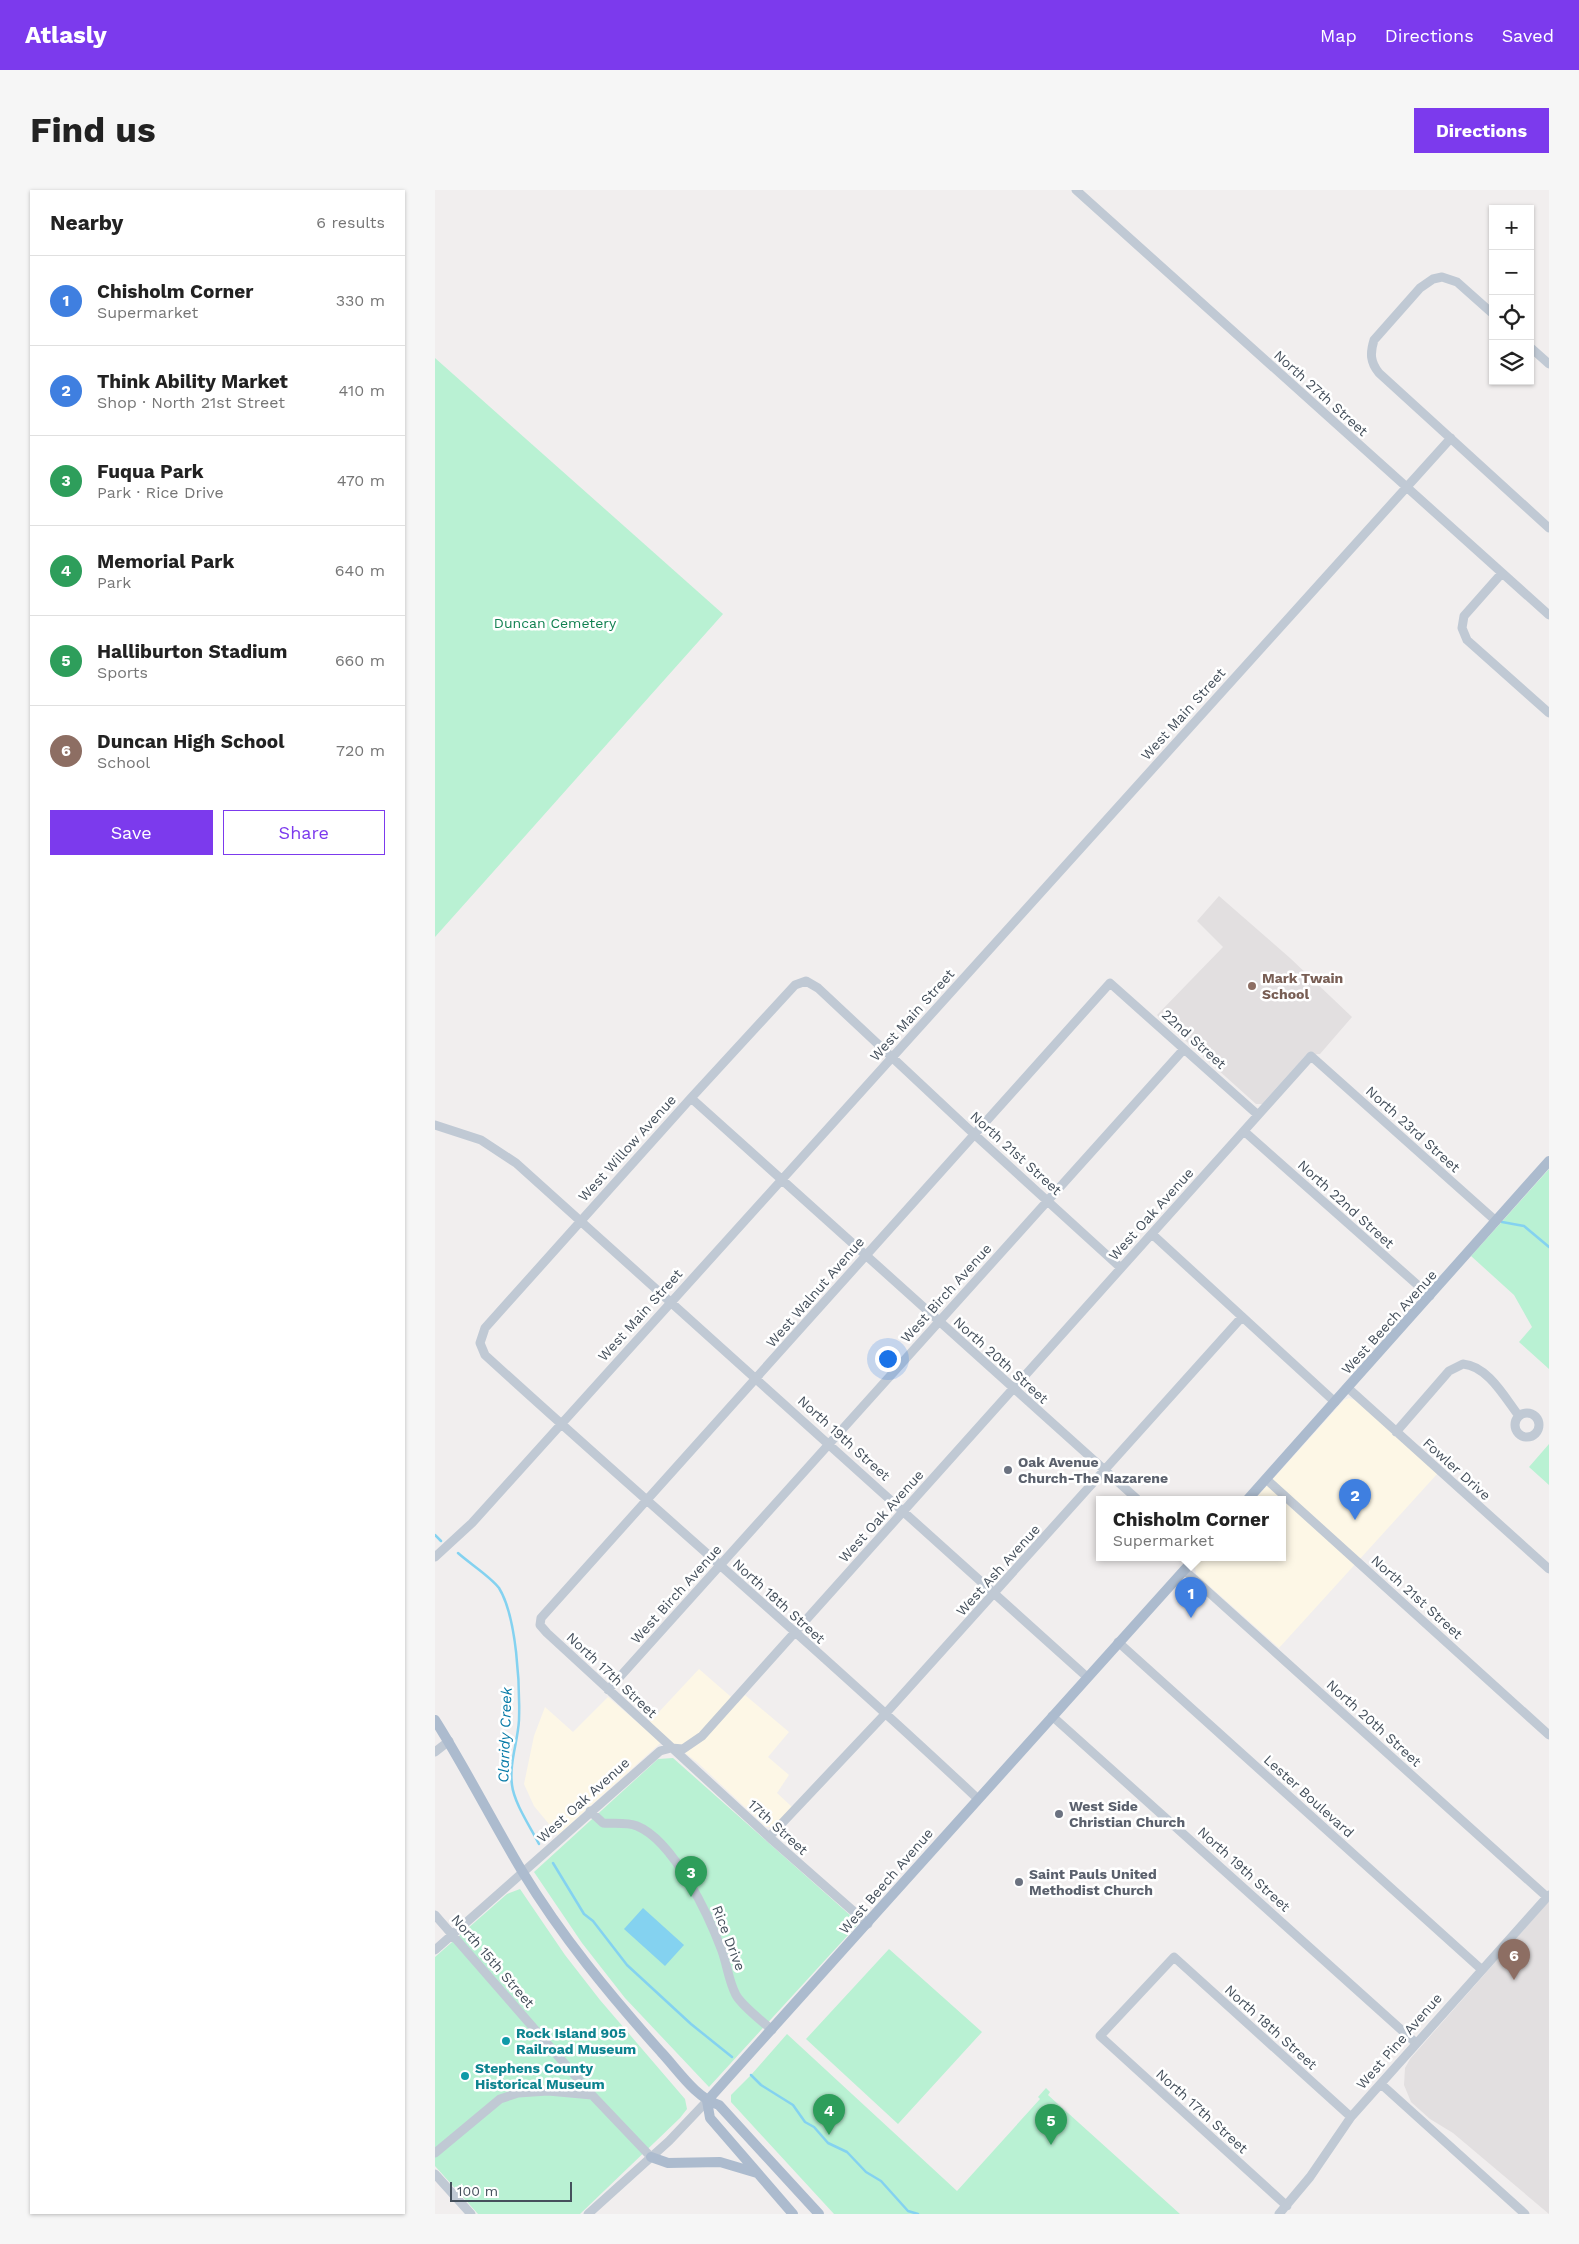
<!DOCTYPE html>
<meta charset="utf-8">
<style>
:root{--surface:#fff;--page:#f6f6f6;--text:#222;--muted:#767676;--line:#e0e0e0;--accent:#7c3aed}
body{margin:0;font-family:"Work Sans",sans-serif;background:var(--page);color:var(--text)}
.controls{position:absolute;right:15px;top:15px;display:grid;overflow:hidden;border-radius:0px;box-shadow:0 1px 4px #0004}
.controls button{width:45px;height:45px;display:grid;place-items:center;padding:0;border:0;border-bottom:1px solid var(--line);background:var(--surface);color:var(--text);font:25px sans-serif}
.scale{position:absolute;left:15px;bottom:12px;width:122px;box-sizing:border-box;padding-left:5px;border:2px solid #45505c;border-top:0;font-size:14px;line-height:18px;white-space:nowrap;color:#45505c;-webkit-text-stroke:4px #fff;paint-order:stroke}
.you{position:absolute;left:452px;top:1168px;width:18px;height:18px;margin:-12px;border:4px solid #fff;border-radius:50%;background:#1a73e8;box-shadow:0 0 0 8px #1a73e833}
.badge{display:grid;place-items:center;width:32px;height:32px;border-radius:50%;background:var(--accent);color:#fff;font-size:16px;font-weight:700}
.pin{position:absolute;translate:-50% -41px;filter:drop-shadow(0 1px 2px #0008)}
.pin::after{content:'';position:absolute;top:26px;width:18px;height:15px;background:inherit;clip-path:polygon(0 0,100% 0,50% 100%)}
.popup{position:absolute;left:661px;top:1306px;width:190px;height:65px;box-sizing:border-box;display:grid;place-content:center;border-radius:0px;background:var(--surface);filter:drop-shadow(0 1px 4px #0005);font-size:16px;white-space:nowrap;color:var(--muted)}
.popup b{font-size:19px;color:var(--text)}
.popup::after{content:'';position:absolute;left:50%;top:100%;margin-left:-10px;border:10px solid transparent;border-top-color:var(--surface)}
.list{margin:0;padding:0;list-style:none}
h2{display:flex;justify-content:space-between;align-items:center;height:65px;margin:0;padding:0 20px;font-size:21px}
h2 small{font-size:16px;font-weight:400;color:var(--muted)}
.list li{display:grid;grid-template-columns:32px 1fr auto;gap:15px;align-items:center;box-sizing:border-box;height:90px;padding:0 20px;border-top:1px solid var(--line)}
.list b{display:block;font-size:19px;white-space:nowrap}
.list p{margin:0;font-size:16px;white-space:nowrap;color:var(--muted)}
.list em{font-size:16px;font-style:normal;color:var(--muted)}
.actions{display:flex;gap:10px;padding:15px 20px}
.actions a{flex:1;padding:11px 0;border:1px solid var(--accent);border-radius:0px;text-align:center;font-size:18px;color:var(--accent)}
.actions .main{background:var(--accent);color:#fff}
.icon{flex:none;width:28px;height:28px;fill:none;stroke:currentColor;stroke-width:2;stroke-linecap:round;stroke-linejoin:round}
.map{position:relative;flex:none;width:1114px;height:2024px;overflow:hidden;border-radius:0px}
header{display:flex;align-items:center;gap:30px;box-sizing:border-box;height:70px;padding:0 25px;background:var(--accent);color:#fff}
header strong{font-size:24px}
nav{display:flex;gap:28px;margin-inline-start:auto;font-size:18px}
.intro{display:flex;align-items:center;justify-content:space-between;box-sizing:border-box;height:120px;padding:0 30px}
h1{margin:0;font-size:35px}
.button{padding:12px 22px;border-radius:0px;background:var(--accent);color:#fff;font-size:18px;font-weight:700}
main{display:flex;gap:30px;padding:0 30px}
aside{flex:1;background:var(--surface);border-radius:0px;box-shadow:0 1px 4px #0004}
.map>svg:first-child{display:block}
</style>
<header>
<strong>Atlasly</strong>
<nav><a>Map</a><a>Directions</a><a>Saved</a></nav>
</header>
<div class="intro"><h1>Find us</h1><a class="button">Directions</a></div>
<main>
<aside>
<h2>Nearby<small>6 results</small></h2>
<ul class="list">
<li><span class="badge" style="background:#3f7fe0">1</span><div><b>Chisholm Corner</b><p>Supermarket</p></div><em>330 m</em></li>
<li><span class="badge" style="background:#3f7fe0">2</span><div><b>Think Ability Market</b><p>Shop · North 21st Street</p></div><em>410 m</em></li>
<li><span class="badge" style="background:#2e9e5b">3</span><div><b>Fuqua Park</b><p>Park · Rice Drive</p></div><em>470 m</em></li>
<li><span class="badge" style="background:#2e9e5b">4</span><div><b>Memorial Park</b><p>Park</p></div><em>640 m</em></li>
<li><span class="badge" style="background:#2e9e5b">5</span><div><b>Halliburton Stadium</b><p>Sports</p></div><em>660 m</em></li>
<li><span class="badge" style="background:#8d6e63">6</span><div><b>Duncan High School</b><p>School</p></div><em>720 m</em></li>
</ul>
<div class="actions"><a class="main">Save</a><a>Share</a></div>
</aside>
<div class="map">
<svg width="1114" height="2024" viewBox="0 0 1114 2024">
<rect width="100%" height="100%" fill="#f1eeee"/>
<!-- commercial -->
<path fill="#fdf7e6" d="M914 1208 920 1210 1003 1283 844 1458 761 1384 760 1376 768 1367H847V1309H820L909 1210Z
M264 1479 303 1513 310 1505 354 1542 333 1567 354 1585 342 1603 357 1617 338 1637H331L263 1573 231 1548 123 1645 99 1616 89 1594 99 1546 110 1517 138 1542 173 1507 209 1538Z"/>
<!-- education -->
<path fill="#e2dfe0" d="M784 706 855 768 917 827 885 864 871 865 827 914H821L722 825 788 757 762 731Z
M1114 1711V2024L1018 1943 995 1929 976 1912 969 1895 970 1878 975 1869Z"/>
<!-- green -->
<path fill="#b9f1d3" d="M0 168 288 424 0 747Z
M1114 979V1179L1084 1152 1097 1137 1079 1105 1036 1066Z
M1114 1254V1295L1094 1277Z
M238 1568 424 1733 274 1897 190 1808 147 1753 99 1682 223 1569Z
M85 1699 130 1765 165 1810 250 1909 252 1919 245 1928 145 2024H43L0 1976V1767L72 1704Z
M454 1759 547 1842 463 1934 371 1849Z
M352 1844 522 2001 605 1909 603 1907 611 1898 615 1902 613 1905 745 2024H399L296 1912V1905L316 1885Z"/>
<!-- water -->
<path fill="#84d2f0" d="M208 1718 249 1755 230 1776 189 1739Z"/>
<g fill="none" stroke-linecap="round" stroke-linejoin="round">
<!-- stream -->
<path stroke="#84d2f0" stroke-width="2.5" d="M1067 1032 1089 1036 1114 1057
M0 1345 6 1351
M23 1363C34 1373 56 1387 64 1398 82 1427 85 1497 84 1530 83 1551 74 1573 77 1595 79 1613 96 1638 104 1654
M118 1673 149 1724 158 1731 192 1775 256 1834 297 1867
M316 1885 326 1895 358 1915 370 1932 379 1937 393 1953 412 1962 431 1982 446 1991 473 2021 483 2024"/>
<!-- minor -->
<path stroke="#c0c9d4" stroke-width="9" d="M641 0 1114 425
M1058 124 1022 92 1007 87 998 89 985 98 939 150C935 163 935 172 944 183L1114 338
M1095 157 1114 174
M1067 383 1029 426 1027 438 1032 450 1114 523
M256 908 702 1309
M0 935 46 950 81 973 652 1487
M810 942 995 1106
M717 1044 900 1212
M913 1198 1114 1379
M1080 1235a12 12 0 1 1 24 0a12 12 0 1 1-24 0Z
M961 1242 1014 1181 1028 1174C1053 1176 1070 1208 1084 1226
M831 1289 1114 1545
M0 1367 37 1333 1016 248
M749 1380 1112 1707
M683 1452 1046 1779
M173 1500 749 859
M617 1526 981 1853
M0 1562 14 1551
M543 1609C382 1457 213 1314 50 1165L45 1153 50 1138 256 908 360 795 371 791 383 798 540 945 686 1078
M155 1621 168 1633C179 1634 192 1632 202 1636 239 1651 274 1726 287 1761 292 1775 294 1792 301 1805 307 1816 327 1831 337 1840
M334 1647 451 1523 807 1127
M0 1725 157 1905 216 1967
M433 1734 334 1647 112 1443 105 1435 106 1428 675 793 823 925
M0 1760 225 1561 236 1558 248 1559 267 1546 876 866 1061 1031
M946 1894 1090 2024
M0 1963 65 1909 83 1903 113 1901 157 1905
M0 1984 36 2024
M852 2016 665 1846 739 1767 916 1927
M153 2024 234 1951 272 1911
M844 2024 875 1987 916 1927 1114 1705"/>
<!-- major -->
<path stroke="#acbbce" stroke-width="10" d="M813 1309 1114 971
M0 1530C31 1579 57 1631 87 1681 127 1747 175 1805 226 1862 243 1880 261 1908 284 1915L384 2024
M272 1911 761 1367
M272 1911 275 1928 358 2024
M216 1967 233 1973 285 1972 322 1983"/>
</g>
<!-- markers -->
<circle fill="#8d6e63" stroke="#fff" stroke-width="2" cx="817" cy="796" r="5"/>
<g fill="#6b7280" stroke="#fff" stroke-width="2">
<circle cx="573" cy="1280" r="5"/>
<circle cx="624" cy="1624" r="5"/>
<circle cx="584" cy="1692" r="5"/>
</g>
<g fill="#0f9aa8" stroke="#fff" stroke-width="2">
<circle cx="71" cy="1851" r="5"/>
<circle cx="30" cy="1886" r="5"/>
</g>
<g text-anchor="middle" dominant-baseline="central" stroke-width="5" stroke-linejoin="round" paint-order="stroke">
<!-- street labels -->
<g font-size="14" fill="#45505c" stroke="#fff">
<text transform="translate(886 203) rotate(42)">North 27th Street</text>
<text transform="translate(748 524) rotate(-48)">West Main Street</text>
<text transform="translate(477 825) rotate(-48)">West Main Street</text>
<text transform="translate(759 849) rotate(42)">22nd Street</text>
<text transform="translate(978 939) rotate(42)">North 23rd Street</text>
<text transform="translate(192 958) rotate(-48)">West Willow Avenue</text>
<text transform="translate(581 963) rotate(42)">North 21st Street</text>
<text transform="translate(911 1014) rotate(42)">North 22nd Street</text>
<text transform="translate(716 1024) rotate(-48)">West Oak Avenue</text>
<text transform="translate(380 1102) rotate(-49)">West Walnut Avenue</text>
<text transform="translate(511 1103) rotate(-48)">West Birch Avenue</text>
<text transform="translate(205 1125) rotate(-48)">West Main Street</text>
<text transform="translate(954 1132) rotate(-48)">West Beech Avenue</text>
<text transform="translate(566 1170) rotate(42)">North 20th Street</text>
<text transform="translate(409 1248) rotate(42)">North 19th Street</text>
<text transform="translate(1022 1279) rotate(42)">Fowler Drive</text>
<text transform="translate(446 1326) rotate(-48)">West Oak Avenue</text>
<text transform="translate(563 1380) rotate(-48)">West Ash Avenue</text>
<text transform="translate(241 1404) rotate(-48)">West Birch Avenue</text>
<text transform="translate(982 1407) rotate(42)">North 21st Street</text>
<text transform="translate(344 1411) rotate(42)">North 18th Street</text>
<text transform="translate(177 1485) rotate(43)">North 17th Street</text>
<text transform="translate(939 1533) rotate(42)">North 20th Street</text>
<text transform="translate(874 1606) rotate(42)">Lester Boulevard</text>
<text transform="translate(148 1610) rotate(-42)">West Oak Avenue</text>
<text transform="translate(343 1637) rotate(42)">17th Street</text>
<text transform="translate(809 1679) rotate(42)">North 19th Street</text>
<text transform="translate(451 1691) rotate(-49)">West Beech Avenue</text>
<text transform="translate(294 1748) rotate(69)">Rice Drive</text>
<text transform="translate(58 1771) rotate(49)">North 15th Street</text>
<text transform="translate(836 1837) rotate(42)">North 18th Street</text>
<text transform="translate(964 1851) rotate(-49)">West Pine Avenue</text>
<text transform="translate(767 1921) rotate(42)">North 17th Street</text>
</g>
<!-- park labels -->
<g font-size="14" fill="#128151" stroke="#fff">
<text x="120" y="433">Duncan Cemetery</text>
</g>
<!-- education labels -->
<g font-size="14" font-weight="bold" fill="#785e54" stroke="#fff" text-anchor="start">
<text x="827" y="788">Mark Twain<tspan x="827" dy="16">School</tspan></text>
</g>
<!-- worship labels -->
<g font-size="14" font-weight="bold" fill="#5b616d" stroke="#fff" text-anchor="start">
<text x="583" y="1272">Oak Avenue<tspan x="583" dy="16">Church-The Nazarene</tspan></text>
<text x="634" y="1616">West Side<tspan x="634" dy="16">Christian Church</tspan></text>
<text x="594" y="1684">Saint Pauls United<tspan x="594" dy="16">Methodist Church</tspan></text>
</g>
<!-- culture labels -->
<g font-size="14" font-weight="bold" fill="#0d838f" stroke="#fff" text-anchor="start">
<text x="81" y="1843">Rock Island 905<tspan x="81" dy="16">Railroad Museum</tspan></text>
<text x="40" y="1878">Stephens County<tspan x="40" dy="16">Historical Museum</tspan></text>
</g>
<!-- water labels -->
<g font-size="15" font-style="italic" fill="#067aa7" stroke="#fff">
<text transform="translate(70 1545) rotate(-88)">Claridy Creek</text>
</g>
</g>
</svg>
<div class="controls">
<button>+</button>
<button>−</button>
<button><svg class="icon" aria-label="locate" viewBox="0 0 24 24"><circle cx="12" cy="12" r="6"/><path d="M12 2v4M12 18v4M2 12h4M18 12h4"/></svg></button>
<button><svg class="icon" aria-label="layers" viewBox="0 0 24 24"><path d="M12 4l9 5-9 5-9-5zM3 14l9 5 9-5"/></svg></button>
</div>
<div class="scale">100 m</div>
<div class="you"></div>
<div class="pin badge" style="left:756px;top:1428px;background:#3f7fe0">1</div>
<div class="popup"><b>Chisholm Corner</b>Supermarket</div>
<div class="pin badge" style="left:920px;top:1330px;background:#3f7fe0">2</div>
<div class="pin badge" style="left:256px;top:1707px;background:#2e9e5b">3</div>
<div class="pin badge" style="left:394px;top:1945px;background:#2e9e5b">4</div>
<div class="pin badge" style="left:616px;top:1955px;background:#2e9e5b">5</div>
<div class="pin badge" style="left:1079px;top:1790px;background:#8d6e63">6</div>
</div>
</main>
